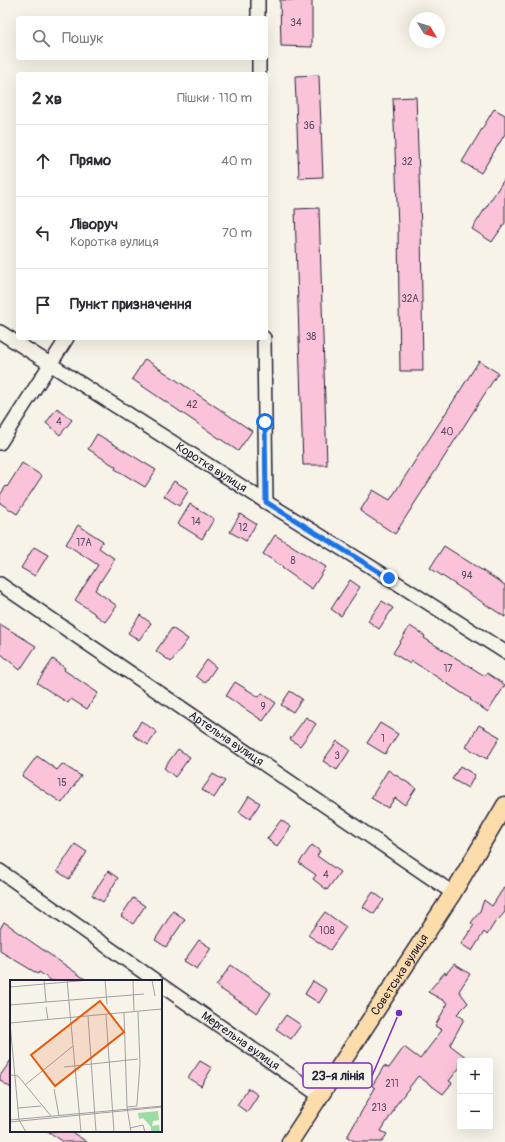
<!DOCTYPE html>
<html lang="uk">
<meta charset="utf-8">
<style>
:root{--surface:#fff;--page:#f2f2f3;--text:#2b2b33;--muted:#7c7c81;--line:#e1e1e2}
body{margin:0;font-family:Pangolin,sans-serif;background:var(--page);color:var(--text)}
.controls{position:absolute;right:12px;bottom:12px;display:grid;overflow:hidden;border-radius:4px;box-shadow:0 4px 16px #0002}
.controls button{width:36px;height:36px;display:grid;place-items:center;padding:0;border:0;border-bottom:1px solid var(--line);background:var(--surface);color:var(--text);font:20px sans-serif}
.compass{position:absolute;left:409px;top:12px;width:36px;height:36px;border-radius:50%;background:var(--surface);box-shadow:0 4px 16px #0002;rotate:128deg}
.stop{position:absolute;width:12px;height:12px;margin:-9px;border:3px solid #1a73e8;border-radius:50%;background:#fff}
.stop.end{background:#1a73e8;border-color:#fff;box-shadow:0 1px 4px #0008}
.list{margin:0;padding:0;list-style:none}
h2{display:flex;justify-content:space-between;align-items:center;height:52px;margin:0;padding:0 16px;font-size:17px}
h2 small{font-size:13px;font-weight:400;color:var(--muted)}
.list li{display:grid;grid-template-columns:26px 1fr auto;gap:12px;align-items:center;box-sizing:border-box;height:72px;padding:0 16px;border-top:1px solid var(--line)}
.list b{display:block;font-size:15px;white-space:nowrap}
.list p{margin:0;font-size:13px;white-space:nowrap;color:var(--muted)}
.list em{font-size:13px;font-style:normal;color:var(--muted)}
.icon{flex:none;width:22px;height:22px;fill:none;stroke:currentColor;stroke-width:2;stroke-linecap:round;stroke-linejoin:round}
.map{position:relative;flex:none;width:505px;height:1142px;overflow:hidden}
.search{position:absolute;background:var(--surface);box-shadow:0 4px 16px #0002;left:16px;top:16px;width:252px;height:44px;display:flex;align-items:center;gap:10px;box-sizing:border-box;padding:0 14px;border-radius:4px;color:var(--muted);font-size:15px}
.panel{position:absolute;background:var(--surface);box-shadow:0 4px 16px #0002;left:16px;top:72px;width:252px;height:268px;border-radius:4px}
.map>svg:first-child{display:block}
</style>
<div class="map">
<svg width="505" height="1142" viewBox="0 0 505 1142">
<rect width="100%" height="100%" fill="#f7f3e8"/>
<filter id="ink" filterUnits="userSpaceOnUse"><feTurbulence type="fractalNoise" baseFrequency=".025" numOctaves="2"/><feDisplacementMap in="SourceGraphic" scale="8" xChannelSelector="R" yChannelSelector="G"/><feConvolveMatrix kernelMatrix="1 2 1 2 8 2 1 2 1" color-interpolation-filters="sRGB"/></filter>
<g filter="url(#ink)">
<!-- building -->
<path fill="#fac3da" stroke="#22223b" d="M280 0H312V47L281 46Z
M319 75 323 177 299 178 295 76Z
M416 97 421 227 423 371H400L398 228 393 98Z
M494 109 505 115V134L481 173 462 162Z
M505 178V223L492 242 472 229Z
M319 208 327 465H303L295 209Z
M145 359 252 431 238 451 132 379Z
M479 361 498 373 395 534 360 511 373 490 390 500Z
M57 408 72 420 60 435 46 423Z
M97 434 156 470 145 487 115 469 116 467 88 449Z
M22 463 42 476 17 514 0 503V495L6 486 7 487Z
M174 481 189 490 179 506 164 496Z
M190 504 214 519 202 539 178 524Z
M240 514 256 524 246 541 230 532Z
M78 525 103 541 99 548 115 559 95 590 117 606 105 622 94 614V613L75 600 98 565 66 544Z
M275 535 326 567 312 589 282 568 283 567 263 554Z
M444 546 505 585V617L430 568Z
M34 547 48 555 35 576 21 568Z
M350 580 360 587 341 616 331 609Z
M382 601 393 608 379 629 368 621Z
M140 615 151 623 139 640 128 633Z
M0 624 36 646 20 670 0 653Z
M410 626 425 636 424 638 485 676 487 673 505 685 488 712 470 700 471 699 412 661 410 664 393 653Z
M172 628 188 639 171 662 156 651Z
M53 659 65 668 64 670 98 693 87 709 71 699 68 703 37 683Z
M207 660 216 667 205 683 196 676Z
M235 682 259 697 262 693 276 703 263 721 226 696Z
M290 691 302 699 293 712 281 705Z
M306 717 316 724 300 746 290 739Z
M141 721 157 732 148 745 133 735Z
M380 723 398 734 385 754 367 743Z
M479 725 500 737 487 759 466 747Z
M337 741 350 750 337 770 323 761Z
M178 749 190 757 175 777 164 768Z
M37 756 57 770 62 764 81 776 62 803 22 776Z
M460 766 475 775 468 788 452 779Z
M388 770 416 788 405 805 395 798 388 808 371 798Z
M213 774 225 781 214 798 202 790Z
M249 796 260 803 250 819 239 812Z
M281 820 291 827 277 846 267 839Z
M75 844 87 852 69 879 57 871Z
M312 845 320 851 317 856 340 872 327 890 313 879 316 875 299 863Z
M108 871 118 878 103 902 92 895Z
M505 886V912L498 920 497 919 487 935 484 932 472 951 461 944 474 925 471 923 480 911 484 900 492 906Z
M373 892 384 900 374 914 363 907Z
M133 898 145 906 133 924 121 916Z
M173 911 185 919 166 947 155 940Z
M325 912 346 927 330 950 308 935Z
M4 922 13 928V929L88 981H52L39 972 38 974 0 951V929Z
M199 940 211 948 197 969 184 961Z
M454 964 470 974 459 991 468 1003 457 1014 464 1019 450 1045 467 1058 465 1061H460V1067L449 1081 452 1083 443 1094 418 1076 393 1109 394 1110 381 1131 387 1134 382 1142H357L347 1137 375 1088 372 1086 384 1066 389 1068 404 1047 420 1059 442 1030 435 1026 448 1003 428 992 445 972 446 974Z
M231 965 271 993 257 1013 216 986Z
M313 981 327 990 319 1003 305 994Z
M286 1015 301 1025 291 1039 276 1029Z
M11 1060V1088L0 1080V1076Z
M200 1061 212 1068 201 1086 188 1078Z
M248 1088 258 1095 247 1112 237 1105Z
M47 1131H70L87 1142H64Z"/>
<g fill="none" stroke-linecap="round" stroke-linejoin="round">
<defs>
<g id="minor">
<path d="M258 0V18"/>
<path d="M259 58V74"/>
<path id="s1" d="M0 332 266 502 389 578 505 652"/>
<path d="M264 338 266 502"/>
<path d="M0 443 67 338"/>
<path id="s2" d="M0 584 453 893"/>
<path d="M0 871 156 981"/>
<path id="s3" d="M161 985 320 1096"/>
</g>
<g id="major">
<path id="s4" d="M290 1142 453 893 505 805"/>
</g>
</defs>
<!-- minor casing -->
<use href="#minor" stroke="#22223b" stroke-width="16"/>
<!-- major casing -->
<use href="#major" stroke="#22223b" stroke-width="19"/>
<!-- minor -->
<use href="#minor" stroke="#f7f3e8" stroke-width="13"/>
<!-- major -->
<use href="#major" stroke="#fddcac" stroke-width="16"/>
</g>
</g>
<g fill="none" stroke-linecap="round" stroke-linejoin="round" filter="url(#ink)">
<!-- route -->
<path stroke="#1a73e8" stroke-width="5" d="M265 422 266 502 389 578"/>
</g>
<g text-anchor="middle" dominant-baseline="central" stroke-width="3.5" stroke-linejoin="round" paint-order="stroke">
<!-- number labels -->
<g font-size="10" fill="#584a63">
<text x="296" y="23">34</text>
<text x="309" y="126">36</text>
<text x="407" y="162">32</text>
<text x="410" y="299">32А</text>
<text x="311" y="337">38</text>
<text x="192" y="405">42</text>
<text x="59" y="422">4</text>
<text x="447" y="432">40</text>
<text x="196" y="522">14</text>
<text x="243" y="528">12</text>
<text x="84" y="543">17А</text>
<text x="293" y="561">8</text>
<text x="467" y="576">94</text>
<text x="448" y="669">17</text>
<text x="263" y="707">9</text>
<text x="383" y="739">1</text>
<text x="337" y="756">3</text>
<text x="62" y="783">15</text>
<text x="326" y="875">4</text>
<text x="327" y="931">108</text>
<text x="392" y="1084">211</text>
<text x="379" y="1108">213</text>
</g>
<!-- street labels -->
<g font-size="12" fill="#22223b" stroke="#f7f3e8">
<text stroke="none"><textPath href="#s1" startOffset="251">Коротка вулиця</textPath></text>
<text stroke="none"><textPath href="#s2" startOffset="274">Артельна вулиця</textPath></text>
<text stroke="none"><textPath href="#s4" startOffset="200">Совєтська вулиця</textPath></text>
<text stroke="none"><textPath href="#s3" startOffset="97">Мергельна вулиця</textPath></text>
</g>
</g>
<!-- overview -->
<g transform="translate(10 980)">
<rect width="152" height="152" fill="#f7f3e8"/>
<path d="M148 131 149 140 143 141 142 146 149 145 150 152H141V147L133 138 129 139 128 133Z" fill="#9cdba3"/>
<path fill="none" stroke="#a29fa3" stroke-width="1" d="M34 0 36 22M57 0 71 152M95 0 97 24M123 0 124 32M142 0 145 16M0 7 80 0M0 25 134 14M36 27 38 40M114 33 117 127 121 152M96 35 104 152M78 36 86 152M0 43 9 140 16 152M0 43 152 29M54 87 128 79M0 95 8 96 41 136M15 105 63 66M44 109 49 136M117 127 127 126V124L130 84 128 32M8 128 31 126M0 140 152 126M0 142 152 127M120 148 133 145 135 152"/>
<path fill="#e8590c" fill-opacity="0.15" stroke="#e8590c" stroke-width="2" d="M90 21 114 52 45 106 21 75Z"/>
<rect width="152" height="152" fill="none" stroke="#22223b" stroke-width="2"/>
</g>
<!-- callouts -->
<path fill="none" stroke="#7b2cbf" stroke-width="1.5" d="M399 1013L372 1076"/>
<circle fill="#7b2cbf" stroke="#f7f3e8" stroke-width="1.5" cx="399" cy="1013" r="4"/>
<rect fill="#f7f3e8" stroke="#7b2cbf" stroke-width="1.5" x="303" y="1063" width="69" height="25" rx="4"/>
<g font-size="13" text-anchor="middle" font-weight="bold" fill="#22223b">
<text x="338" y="1080">23-я лінія</text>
</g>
</svg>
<div class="controls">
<button>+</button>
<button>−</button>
</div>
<svg class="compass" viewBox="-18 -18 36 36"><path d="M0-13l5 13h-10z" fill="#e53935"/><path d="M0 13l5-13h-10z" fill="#7c7c81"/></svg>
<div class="stop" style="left:265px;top:422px"></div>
<div class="stop end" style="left:389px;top:578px"></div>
<div class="search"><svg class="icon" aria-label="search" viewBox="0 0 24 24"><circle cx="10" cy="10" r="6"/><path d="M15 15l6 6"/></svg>Пошук</div>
<section class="panel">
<h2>2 хв<small>Пішки · 110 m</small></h2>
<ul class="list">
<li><svg class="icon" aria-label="ahead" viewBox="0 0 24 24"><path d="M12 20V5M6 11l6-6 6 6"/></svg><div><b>Прямо</b></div><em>40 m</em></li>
<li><svg class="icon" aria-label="left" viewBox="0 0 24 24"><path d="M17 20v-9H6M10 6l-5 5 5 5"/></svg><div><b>Ліворуч</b><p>Коротка вулиця</p></div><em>70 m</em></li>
<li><svg class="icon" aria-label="arrive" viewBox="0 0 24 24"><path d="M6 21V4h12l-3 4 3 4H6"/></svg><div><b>Пункт призначення</b></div></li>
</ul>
</section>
</div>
